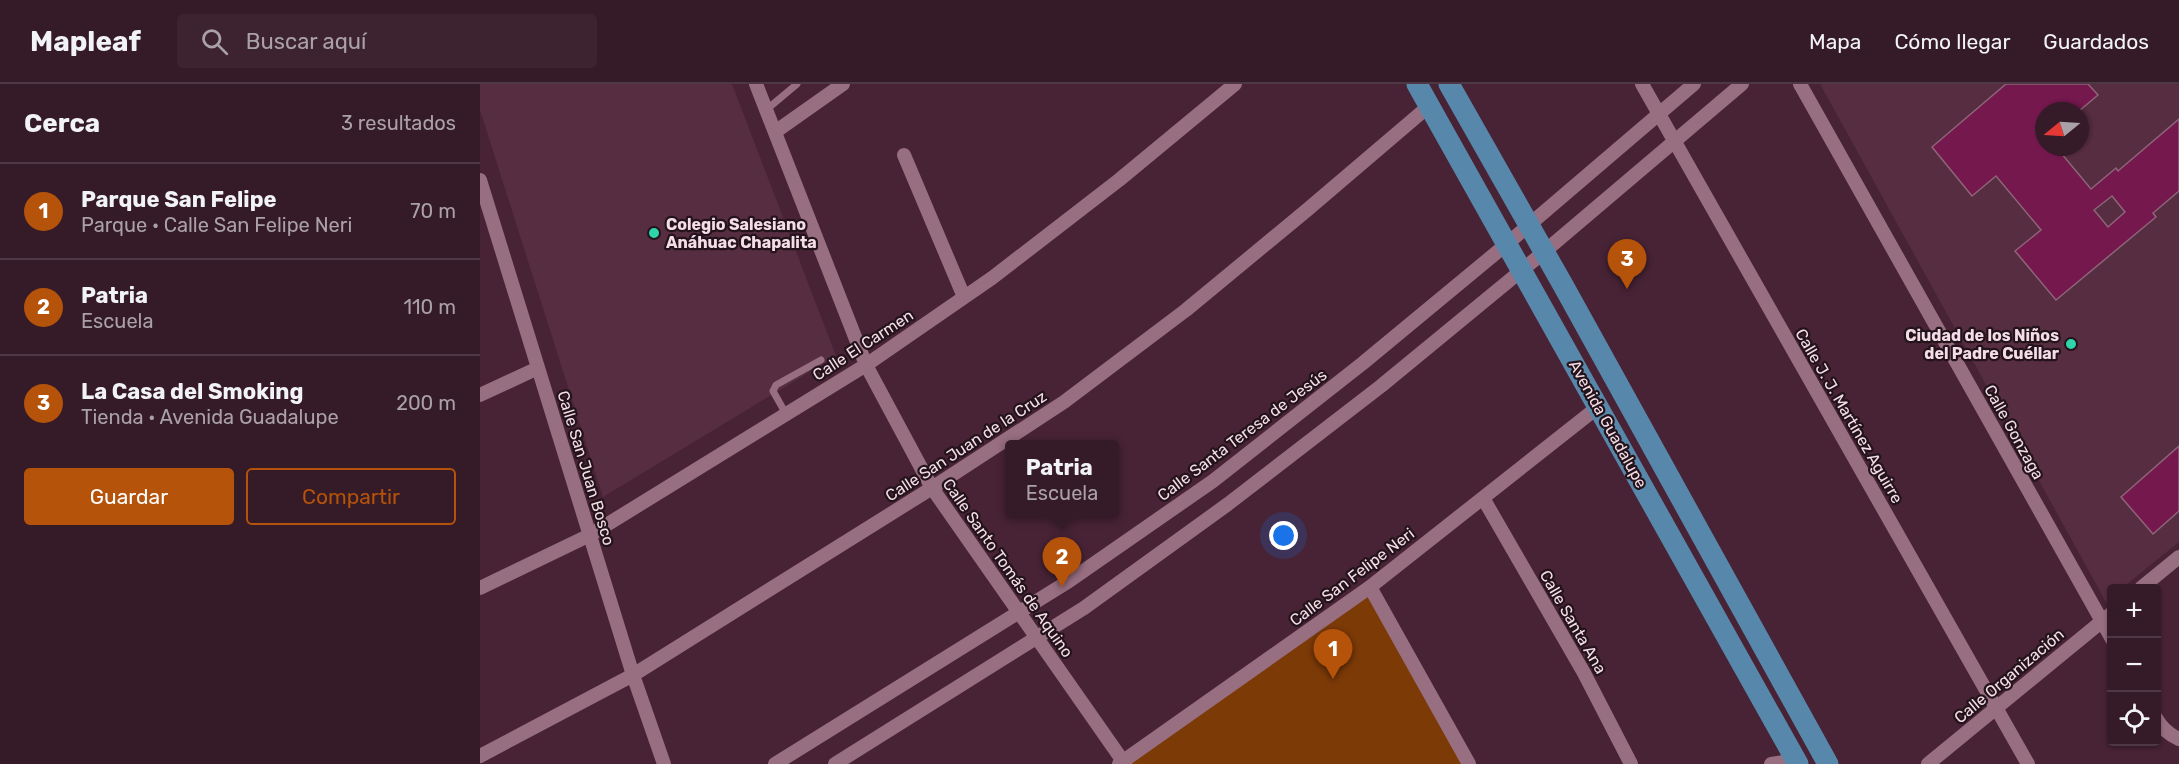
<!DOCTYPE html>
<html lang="es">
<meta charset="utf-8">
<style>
:root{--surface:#351a28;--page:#3d2330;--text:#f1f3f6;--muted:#aaa1a8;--line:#4f3845;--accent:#b45309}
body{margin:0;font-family:Rubik,sans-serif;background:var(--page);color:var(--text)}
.controls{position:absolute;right:18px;bottom:18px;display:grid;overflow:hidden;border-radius:6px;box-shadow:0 2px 4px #0004}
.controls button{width:54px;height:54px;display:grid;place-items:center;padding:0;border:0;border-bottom:2px solid var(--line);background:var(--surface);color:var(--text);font:30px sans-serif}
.compass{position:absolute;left:1555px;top:18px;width:54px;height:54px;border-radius:50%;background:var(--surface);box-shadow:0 2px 4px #0004;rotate:252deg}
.you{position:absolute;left:804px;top:452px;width:21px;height:21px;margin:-15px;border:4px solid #fff;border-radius:50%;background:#1a73e8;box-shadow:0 0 0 9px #1a73e833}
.badge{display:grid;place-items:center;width:39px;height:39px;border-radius:50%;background:var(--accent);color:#fff;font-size:20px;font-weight:700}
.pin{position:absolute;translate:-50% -50px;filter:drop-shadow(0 2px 3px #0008)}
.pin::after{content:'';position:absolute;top:32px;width:21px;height:18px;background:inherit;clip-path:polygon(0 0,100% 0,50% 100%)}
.popup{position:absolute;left:525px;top:356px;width:114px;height:78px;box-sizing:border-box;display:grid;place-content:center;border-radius:6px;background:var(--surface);filter:drop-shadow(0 2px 4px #0005);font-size:20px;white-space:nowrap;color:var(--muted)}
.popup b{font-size:22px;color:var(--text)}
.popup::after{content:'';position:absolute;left:50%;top:100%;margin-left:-12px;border:12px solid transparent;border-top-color:var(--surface)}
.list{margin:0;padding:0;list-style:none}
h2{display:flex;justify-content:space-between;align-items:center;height:78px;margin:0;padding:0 24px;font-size:26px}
h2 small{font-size:20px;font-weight:400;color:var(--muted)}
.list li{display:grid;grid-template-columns:39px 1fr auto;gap:18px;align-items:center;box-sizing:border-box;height:96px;padding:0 24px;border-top:2px solid var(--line)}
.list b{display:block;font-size:22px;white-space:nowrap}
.list p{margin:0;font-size:20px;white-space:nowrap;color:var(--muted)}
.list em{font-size:20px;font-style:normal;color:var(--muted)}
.actions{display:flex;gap:12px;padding:18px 24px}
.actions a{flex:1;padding:14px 0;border:2px solid var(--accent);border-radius:6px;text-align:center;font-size:21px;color:var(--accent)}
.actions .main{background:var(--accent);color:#fff}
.icon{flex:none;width:33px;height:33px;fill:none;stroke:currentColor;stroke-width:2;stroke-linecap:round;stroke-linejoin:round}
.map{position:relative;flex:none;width:1699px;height:680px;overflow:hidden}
header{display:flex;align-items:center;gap:36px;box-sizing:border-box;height:84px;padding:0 30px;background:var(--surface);border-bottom:2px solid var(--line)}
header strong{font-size:28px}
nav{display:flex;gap:33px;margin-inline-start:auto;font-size:21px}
.search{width:420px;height:54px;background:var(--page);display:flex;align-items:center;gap:15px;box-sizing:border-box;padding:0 21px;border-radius:6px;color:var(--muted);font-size:22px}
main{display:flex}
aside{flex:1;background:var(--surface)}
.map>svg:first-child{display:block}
</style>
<header>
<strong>Mapleaf</strong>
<div class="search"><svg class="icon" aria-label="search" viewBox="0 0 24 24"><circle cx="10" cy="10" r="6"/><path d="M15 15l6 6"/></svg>Buscar aquí</div>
<nav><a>Mapa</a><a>Cómo llegar</a><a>Guardados</a></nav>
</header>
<main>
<aside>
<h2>Cerca<small>3 resultados</small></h2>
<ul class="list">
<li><span class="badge">1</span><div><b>Parque San Felipe</b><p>Parque · Calle San Felipe Neri</p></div><em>70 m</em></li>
<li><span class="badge">2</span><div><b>Patria</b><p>Escuela</p></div><em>110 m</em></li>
<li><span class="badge">3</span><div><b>La Casa del Smoking</b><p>Tienda · Avenida Guadalupe</p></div><em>200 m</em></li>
</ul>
<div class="actions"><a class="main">Guardar</a><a>Compartir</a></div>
</aside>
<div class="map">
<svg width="1699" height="680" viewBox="0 0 1699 680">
<rect width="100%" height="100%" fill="#472335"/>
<!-- built -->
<path fill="#572d41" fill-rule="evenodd" d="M0 0H252L356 272 123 413 0 26Z
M1340 0H1699V458L1642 504H1632L1631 513 1626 518ZM1564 27H1600V63H1564Z"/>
<!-- green -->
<path fill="#7c3a07" d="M888 511 985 680H649Z"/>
<!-- building -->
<path fill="#75184e" stroke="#8e6578" stroke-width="1.5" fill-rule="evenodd" d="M1526 0H1608L1618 11 1599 27H1564V63H1576L1611 105 1636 84 1638 87 1699 35V107L1673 129 1676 133 1576 216 1535 167 1561 146 1516 92 1492 112 1452 63ZM1632 112 1645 128 1628 143 1614 126Z
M1699 362V427L1673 450 1641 413Z"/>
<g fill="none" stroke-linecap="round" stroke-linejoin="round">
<!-- lane -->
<path stroke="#986e81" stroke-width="7" d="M286 26 317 0
M306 330 293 307 296 301 341 276"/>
<!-- street -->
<path stroke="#986e81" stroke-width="14" d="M276 0 386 281 452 404 645 680
M1162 0 1548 680
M1320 0 1632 555
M295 48 363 0
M424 71 484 213
M0 96 153 591 184 680
M0 311 58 284
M1003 414 1104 589 1151 680
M890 503 989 680
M0 504 110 451 386 281 512 194 639 96 755 0
M1661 504 1699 473
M1676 634C1681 643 1690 651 1699 655
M0 672 153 591 452 404 584 318 706 226 827 126 949 22
M295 680 589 497 733 397 883 279 1028 159 1214 0
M355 680 604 524 748 420 901 302 1064 168 1262 0
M639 680 890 503 1118 323
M1291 680 1316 676
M1448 680 1632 529"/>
<!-- primary -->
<path stroke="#5787aa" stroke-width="21" d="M937 0 1318 680
M969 0 1083 201 1348 680"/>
</g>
<!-- markers -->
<g fill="#2fd4aa" stroke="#23131a" stroke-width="2">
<circle cx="174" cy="149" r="6"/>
<circle cx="1591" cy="260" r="6"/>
</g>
<g text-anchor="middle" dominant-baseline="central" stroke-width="4.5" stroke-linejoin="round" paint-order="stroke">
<!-- poi labels -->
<g font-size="16" font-weight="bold" fill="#f5dde7" stroke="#23131a" text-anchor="start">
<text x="186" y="140">Colegio Salesiano<tspan x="186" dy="18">Anáhuac Chapalita</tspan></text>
<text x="1579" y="251" text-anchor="end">Ciudad de los Niños<tspan x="1579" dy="18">del Padre Cuéllar</tspan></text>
</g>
<!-- street labels -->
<g font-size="16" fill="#f5dde7" stroke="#23131a">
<text transform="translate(383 261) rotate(-33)">Calle El Carmen</text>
<text transform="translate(1369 332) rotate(60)">Calle J. J. Martínez Aguirre</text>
<text transform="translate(1128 340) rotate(61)">Avenida Guadalupe</text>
<text transform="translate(1534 348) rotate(61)">Calle Gonzaga</text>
<text transform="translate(762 351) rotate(-37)">Calle Santa Teresa de Jesús</text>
<text transform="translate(486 362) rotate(-33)">Calle San Juan de la Cruz</text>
<text transform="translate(106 384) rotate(73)">Calle San Juan Bosco</text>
<text transform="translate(528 484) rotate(55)">Calle Santo Tomás de Aquino</text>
<text transform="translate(872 493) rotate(-37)">Calle San Felipe Neri</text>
<text transform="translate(1093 538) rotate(60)">Calle Santa Ana</text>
<text transform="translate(1529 592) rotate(-40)">Calle Organización</text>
</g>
</g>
</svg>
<div class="controls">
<button>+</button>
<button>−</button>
<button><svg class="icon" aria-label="locate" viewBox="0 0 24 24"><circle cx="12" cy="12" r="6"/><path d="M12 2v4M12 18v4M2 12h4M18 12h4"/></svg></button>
</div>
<svg class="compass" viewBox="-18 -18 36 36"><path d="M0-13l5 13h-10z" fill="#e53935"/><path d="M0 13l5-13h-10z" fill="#aaa1a8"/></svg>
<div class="you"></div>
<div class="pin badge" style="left:853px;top:595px">1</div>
<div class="pin badge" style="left:582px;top:503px">2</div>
<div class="popup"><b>Patria</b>Escuela</div>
<div class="pin badge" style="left:1147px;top:205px">3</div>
</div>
</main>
